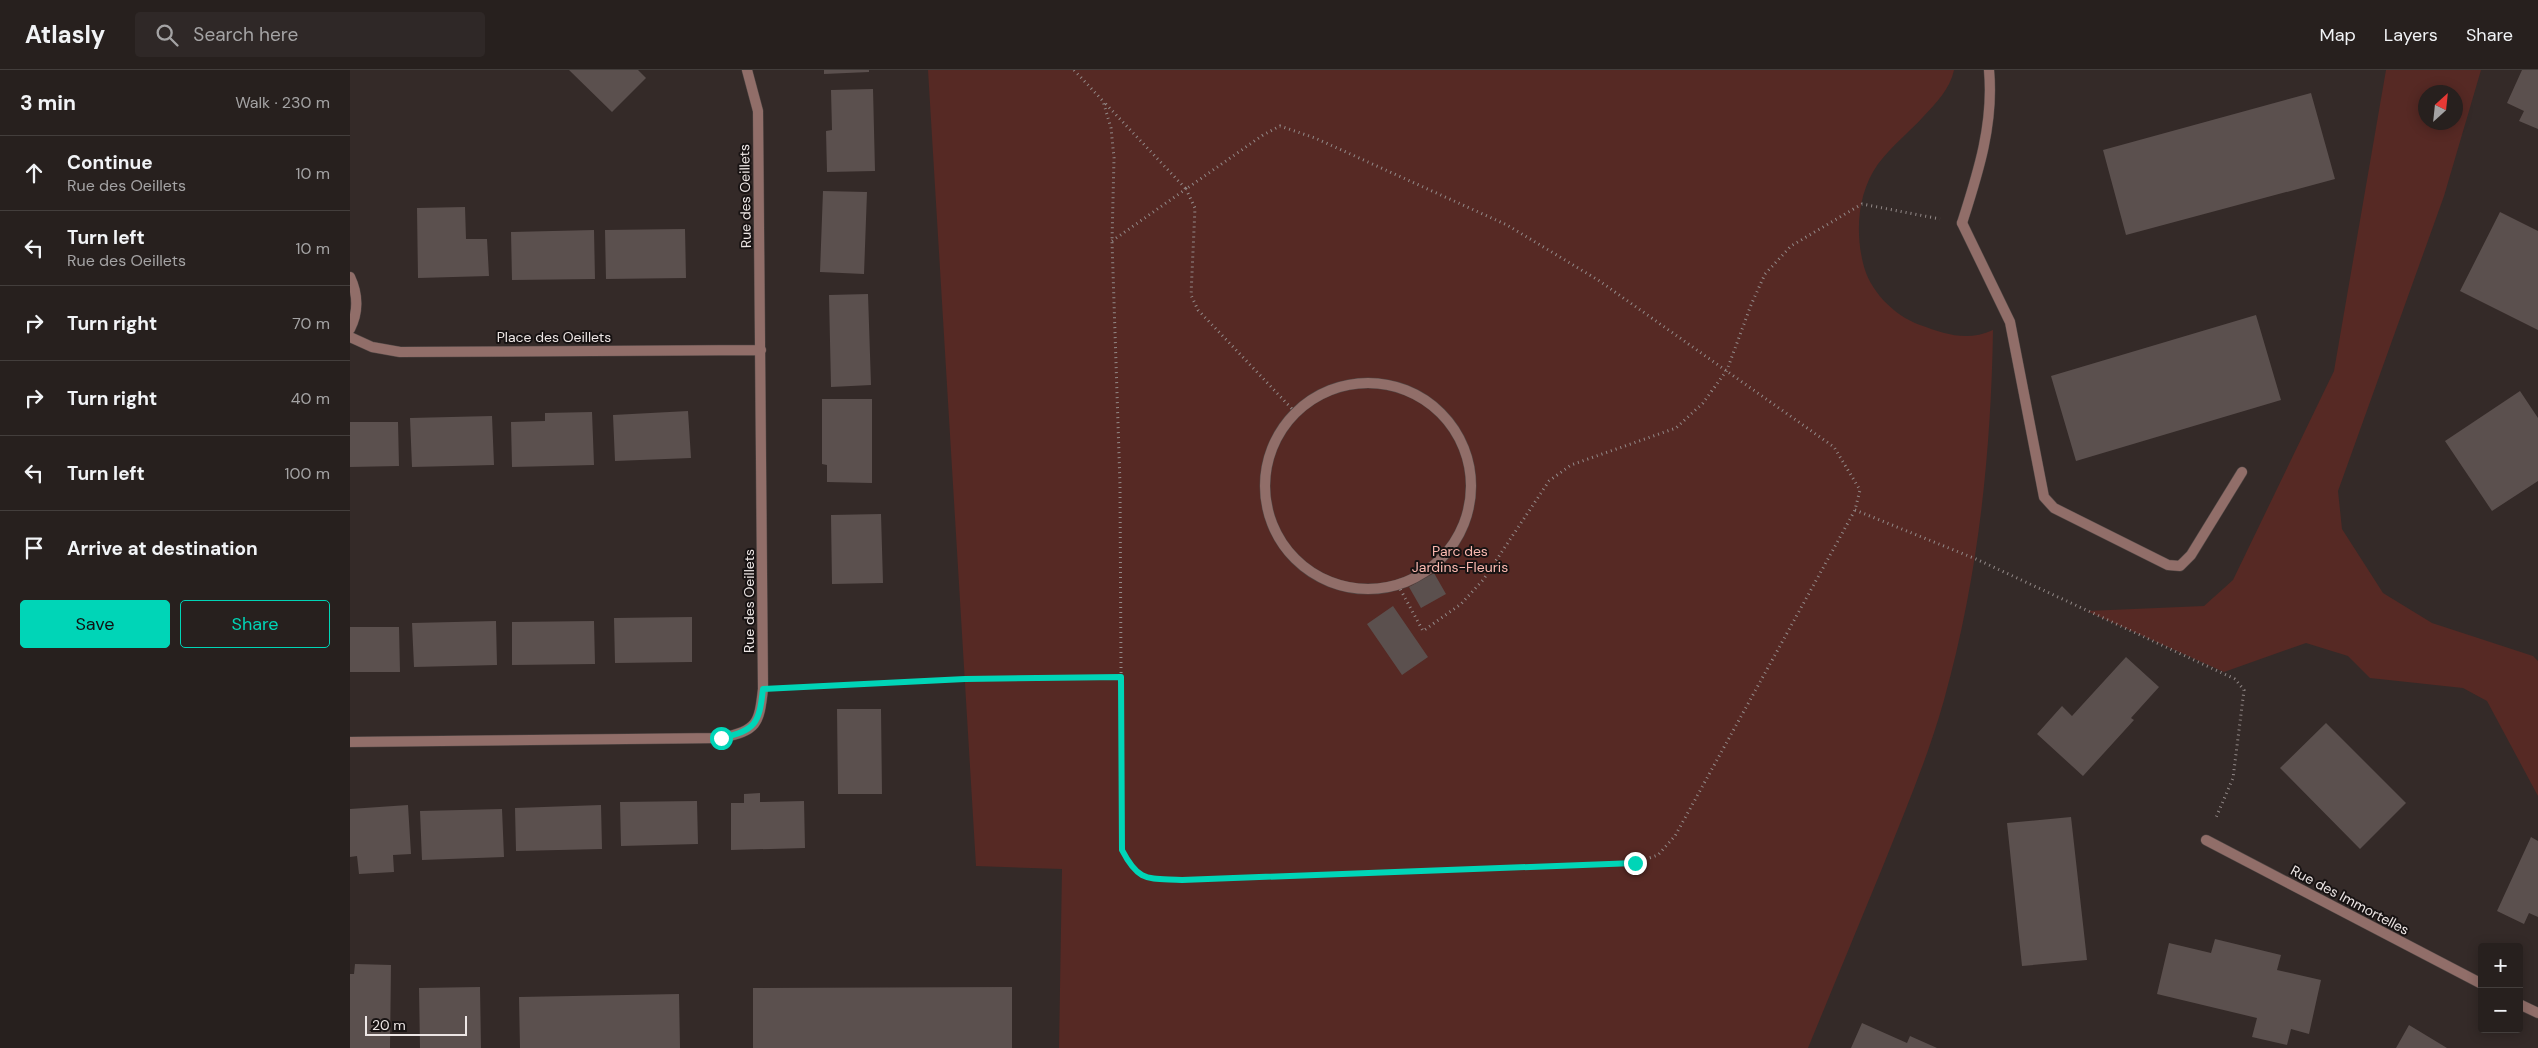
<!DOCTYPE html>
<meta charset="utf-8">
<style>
:root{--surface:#27201e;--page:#2f2827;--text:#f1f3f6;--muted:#a4a3a4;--line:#433e3c;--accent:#00d5b7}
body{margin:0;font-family:"DM Sans",sans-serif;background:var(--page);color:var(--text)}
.controls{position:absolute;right:15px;bottom:15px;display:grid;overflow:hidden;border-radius:5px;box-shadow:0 2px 12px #0003}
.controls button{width:45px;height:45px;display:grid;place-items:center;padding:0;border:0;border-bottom:1px solid var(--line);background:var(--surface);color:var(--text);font:25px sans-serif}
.compass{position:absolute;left:2068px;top:15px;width:45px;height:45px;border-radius:50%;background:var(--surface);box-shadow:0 2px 12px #0003;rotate:27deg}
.scale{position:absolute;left:15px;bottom:12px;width:102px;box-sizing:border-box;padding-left:5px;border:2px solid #ede6e5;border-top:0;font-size:14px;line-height:18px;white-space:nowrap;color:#ede6e5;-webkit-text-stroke:4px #181313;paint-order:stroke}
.stop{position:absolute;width:15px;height:15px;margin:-11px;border:4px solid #00d5b7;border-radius:50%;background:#fff}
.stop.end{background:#00d5b7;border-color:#fff;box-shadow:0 1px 5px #0008}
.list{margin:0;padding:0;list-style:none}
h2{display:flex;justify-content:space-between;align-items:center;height:65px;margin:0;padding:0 20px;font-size:21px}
h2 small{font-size:16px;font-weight:400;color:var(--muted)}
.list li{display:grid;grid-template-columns:32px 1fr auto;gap:15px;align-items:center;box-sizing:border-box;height:75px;padding:0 20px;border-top:1px solid var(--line)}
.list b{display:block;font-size:19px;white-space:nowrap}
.list p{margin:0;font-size:16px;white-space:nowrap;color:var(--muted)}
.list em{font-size:16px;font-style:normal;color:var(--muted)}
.actions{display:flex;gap:10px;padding:15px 20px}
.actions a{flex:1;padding:11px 0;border:1px solid var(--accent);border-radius:5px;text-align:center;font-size:18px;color:var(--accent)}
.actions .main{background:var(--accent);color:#111}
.icon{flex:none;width:28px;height:28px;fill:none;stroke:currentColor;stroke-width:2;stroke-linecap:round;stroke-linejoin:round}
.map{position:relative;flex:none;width:2188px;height:978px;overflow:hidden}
header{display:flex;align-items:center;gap:30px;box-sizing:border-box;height:70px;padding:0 25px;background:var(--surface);border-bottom:1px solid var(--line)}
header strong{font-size:24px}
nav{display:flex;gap:28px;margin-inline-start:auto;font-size:18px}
.search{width:350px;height:45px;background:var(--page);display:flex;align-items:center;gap:12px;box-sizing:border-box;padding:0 18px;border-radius:5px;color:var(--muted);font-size:19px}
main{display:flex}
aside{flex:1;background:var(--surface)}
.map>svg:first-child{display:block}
</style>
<header>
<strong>Atlasly</strong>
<div class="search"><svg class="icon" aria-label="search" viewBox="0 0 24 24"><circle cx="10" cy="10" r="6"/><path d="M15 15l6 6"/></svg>Search here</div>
<nav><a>Map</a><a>Layers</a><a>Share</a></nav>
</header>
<main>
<aside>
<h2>3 min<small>Walk · 230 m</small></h2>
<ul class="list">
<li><svg class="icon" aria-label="ahead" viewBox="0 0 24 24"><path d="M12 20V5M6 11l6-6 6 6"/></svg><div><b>Continue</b><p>Rue des Oeillets</p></div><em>10 m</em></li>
<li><svg class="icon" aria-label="left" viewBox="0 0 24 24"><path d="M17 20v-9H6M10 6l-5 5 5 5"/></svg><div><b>Turn left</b><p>Rue des Oeillets</p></div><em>10 m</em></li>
<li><svg class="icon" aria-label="right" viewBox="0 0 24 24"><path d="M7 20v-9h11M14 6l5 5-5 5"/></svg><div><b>Turn right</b></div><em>70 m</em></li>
<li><svg class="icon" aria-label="right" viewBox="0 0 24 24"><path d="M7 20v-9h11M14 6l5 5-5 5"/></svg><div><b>Turn right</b></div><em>40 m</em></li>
<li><svg class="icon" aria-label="left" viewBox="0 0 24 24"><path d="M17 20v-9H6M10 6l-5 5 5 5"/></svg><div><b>Turn left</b></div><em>100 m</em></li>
<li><svg class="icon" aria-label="arrive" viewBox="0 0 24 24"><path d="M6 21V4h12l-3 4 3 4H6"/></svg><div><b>Arrive at destination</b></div></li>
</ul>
<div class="actions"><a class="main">Save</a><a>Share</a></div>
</aside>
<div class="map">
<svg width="2188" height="978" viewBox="0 0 2188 978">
<rect width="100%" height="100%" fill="#342a28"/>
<!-- green -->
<path fill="#562924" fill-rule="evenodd" d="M578 0H1604C1600 19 1586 33 1573 47 1559 62 1541 77 1528 94 1508 122 1505 160 1513 193 1519 220 1543 245 1570 255 1595 264 1617 272 1643 260 1641 386 1628 508 1594 630 1578 687 1555 741 1533 796 1508 857 1483 917 1458 978H709L712 799 626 796Z
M2036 0H2131L2094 126 1988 421 1992 459 2033 523 2082 553 2183 586 2188 591V726L2137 631 2113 618 2020 608 1998 586 1956 573 1874 602 1737 541 1854 536 1883 510 1984 301ZM2076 22H2106V52H2076Z"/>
<!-- building -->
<path fill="#5b504e" d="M219 0H288L296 8 262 42Z
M474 0H519V2L474 4Z
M2172 0H2188V59L2169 51 2174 41 2157 33Z
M523 19 525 101 477 102 476 61 482 60 481 20Z
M1961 23 1985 109 1776 165 1753 80Z
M473 121 517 122 514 204 470 202Z
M115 137 116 169H137L139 206 68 208 67 138Z
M2150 142 2188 161V260L2110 221Z
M335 159 336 208 256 209 255 160Z
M244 160 245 209 162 210 161 162Z
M518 224 521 315 481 317 479 225Z
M1906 245 1931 330 1726 391 1701 306Z
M2170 321 2188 348V411L2142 441 2095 371Z
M472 329H522V413L477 412V395L472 394Z
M338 341 341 388 265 391 263 345Z
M242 342 244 395 162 397 161 352 195 351V343Z
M142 346 144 395 62 397 60 348Z
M0 352H48L49 396 0 397Z
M531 444 533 513 482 514 481 445Z
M1084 503 1096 524 1071 538 1059 517Z
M1043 536 1078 587 1052 605 1017 554Z
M342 547V592L265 593 264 548Z
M146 551 147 595 64 597 62 553Z
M244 551 245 594 162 595V552Z
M0 557H49L50 602H0Z
M1776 587 1809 617 1781 648 1784 650 1733 706 1687 664 1712 636 1722 646Z
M487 639H531L532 724H488Z
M1976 653 2056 733 2010 779 1930 698Z
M410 723V732L454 731 455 778 381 780V733H394V724Z
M347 731 348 774 271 776 270 732Z
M58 735 61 784 43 785 44 802 9 804 7 786 0 787V739Z
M251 735 252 779 166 781 165 738Z
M152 739 154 787 72 790 70 741Z
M1721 747 1737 890 1672 896 1657 753Z
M2181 767 2188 771V847L2179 843 2174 854 2147 841Z
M1865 869 1931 885 1927 900 1971 910 1959 964 1941 959 1937 975 1902 967 1907 948 1807 924 1819 873 1861 883Z
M5 894 41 895 40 978H0V904H4Z
M130 917 131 978H70L69 918Z
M662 917V978H403V918Z
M329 924 330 978H170L169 927Z
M1512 953 1557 973 1560 966 1587 978H1501Z
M2059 955 2097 978H2046Z"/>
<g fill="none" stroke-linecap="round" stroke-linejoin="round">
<defs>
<path id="lane" d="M1612 153 1660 252 1694 427 1704 438 1818 495 1830 496 1841 485 1892 402"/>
<path id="street" d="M1612 153C1628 103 1644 54 1639 0
M0 207C8 224 9 241 0 259
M0 267 22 277 50 282 411 280
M915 416a103 103 0 1 1 206 0a103 103 0 1 1-206 0Z
M0 672 371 668C407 660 409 655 413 619L408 41 397 0
M1856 770 2132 914
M2169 934 2188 943"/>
</defs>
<!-- lane casing -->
<use href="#lane" stroke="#524846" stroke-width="11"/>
<!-- street casing -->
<use href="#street" stroke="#524846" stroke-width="11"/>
<!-- path -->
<path stroke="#938a89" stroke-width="3" stroke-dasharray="1 4" stroke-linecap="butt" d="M724 0 753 31 761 58 764 88 762 171 770 415 772 780C789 813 798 808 832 810L1285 793 1308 785 1325 766 1505 440 1510 420 1484 377 1248 210 1157 155 965 68 930 56 913 65 836 119 753 31
M762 171 836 119 845 138 841 225 848 240 945 342
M1505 440 1626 489 1885 609 1894 620 1883 708 1865 750
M1048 515 1073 561 1111 534 1133 510 1199 411 1221 395 1326 358 1353 333 1377 300 1401 235 1415 204 1441 176 1512 134 1590 149
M434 618 615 609 771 607"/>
<!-- lane -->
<use href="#lane" stroke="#916e69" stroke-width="10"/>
<!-- street -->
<use href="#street" stroke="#916e69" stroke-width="10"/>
</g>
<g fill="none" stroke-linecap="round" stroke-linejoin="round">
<!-- route -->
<path stroke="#00d5b7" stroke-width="6" d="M371 668C406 660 409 654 413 619L615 609 771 607 772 780C789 813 798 808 832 810L1285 793"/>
</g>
<g text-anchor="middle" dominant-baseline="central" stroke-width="4" stroke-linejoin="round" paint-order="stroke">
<!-- street labels -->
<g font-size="14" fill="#ede6e5" stroke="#181313">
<text transform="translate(395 126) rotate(-91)">Rue des Oeillets</text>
<text x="204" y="267">Place des Oeillets</text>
<text transform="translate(399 531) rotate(-90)">Rue des Oeillets</text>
<text transform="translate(2000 830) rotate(28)">Rue des Immortelles</text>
</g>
<!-- park labels -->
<g font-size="14" fill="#fbb9b0" stroke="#181313">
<text x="1110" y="481">Parc des<tspan x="1110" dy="16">Jardins-Fleuris</tspan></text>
</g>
</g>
</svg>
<div class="controls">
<button>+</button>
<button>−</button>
</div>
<svg class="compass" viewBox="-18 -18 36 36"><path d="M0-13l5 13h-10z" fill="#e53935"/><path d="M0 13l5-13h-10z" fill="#a4a3a4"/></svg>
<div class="scale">20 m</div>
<div class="stop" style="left:371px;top:668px"></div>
<div class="stop end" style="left:1285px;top:793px"></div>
</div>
</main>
